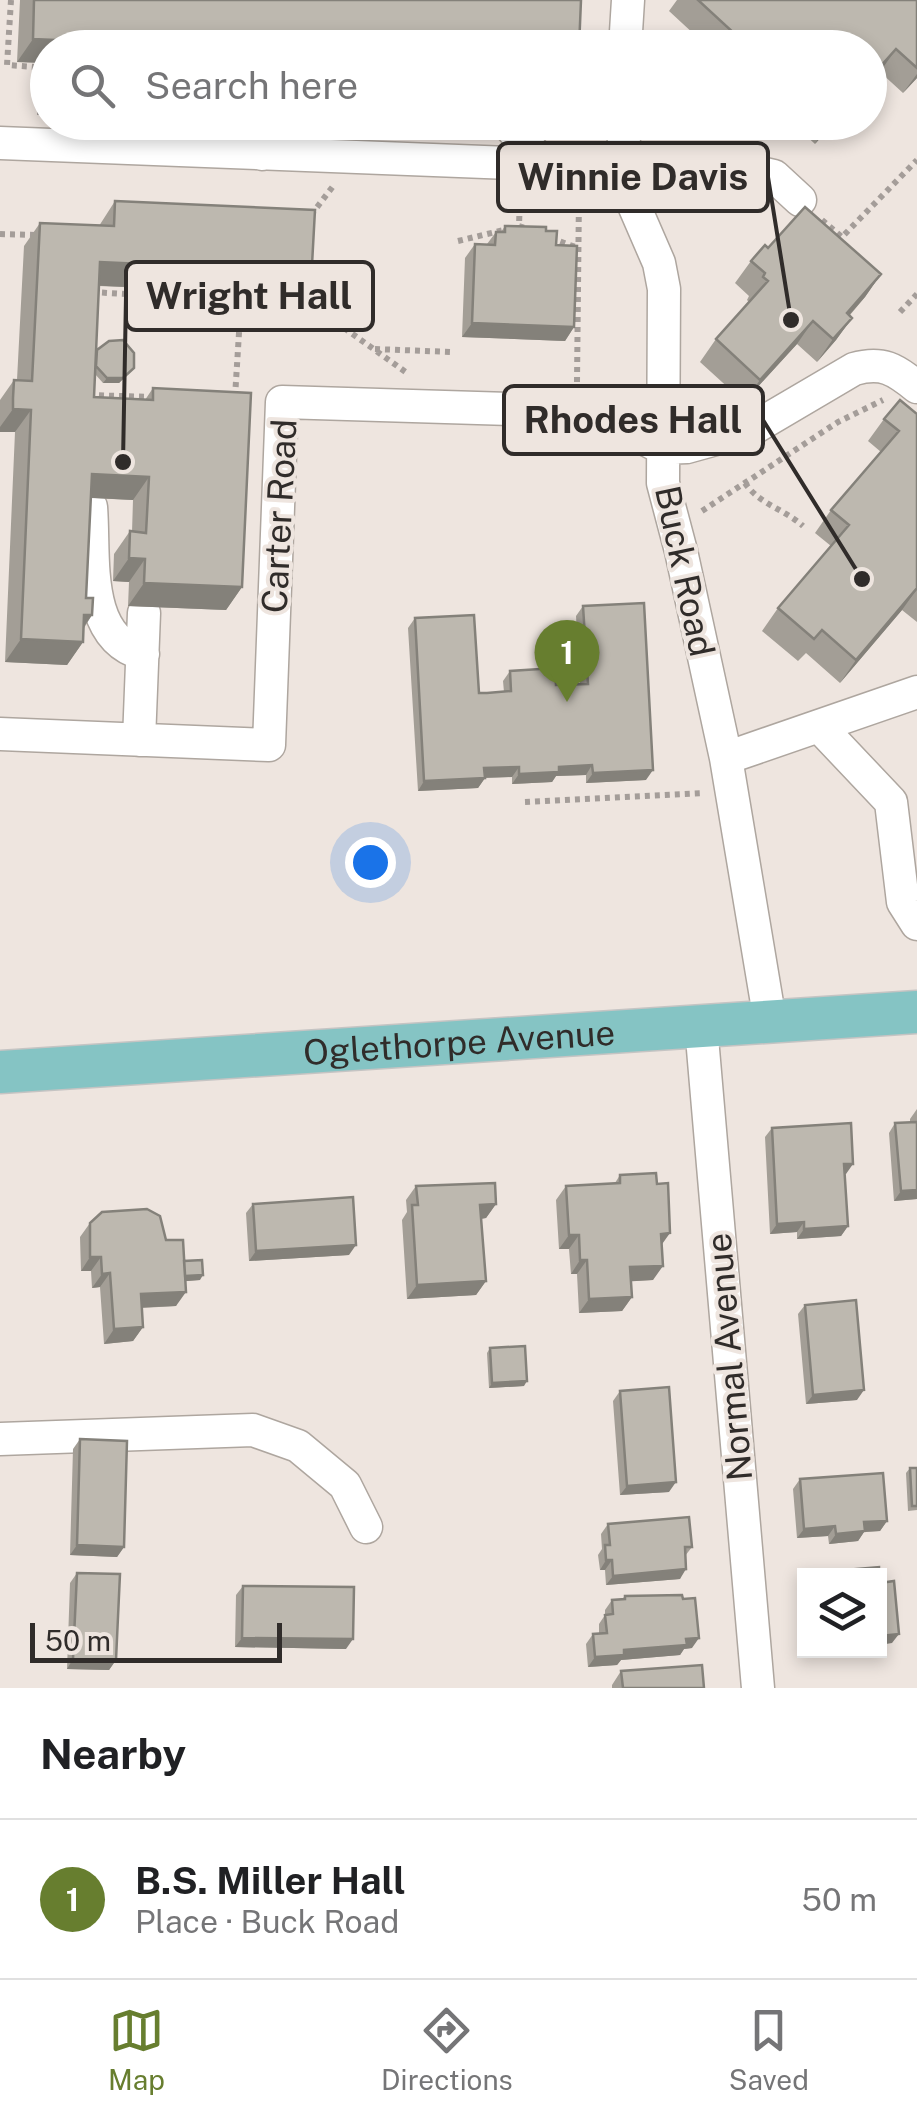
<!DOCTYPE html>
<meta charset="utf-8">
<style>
:root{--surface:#fff;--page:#f2f2f2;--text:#202124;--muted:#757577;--line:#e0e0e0;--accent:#677e2f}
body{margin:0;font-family:"Public Sans",sans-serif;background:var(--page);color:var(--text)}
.controls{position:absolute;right:30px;bottom:30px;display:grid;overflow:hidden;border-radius:0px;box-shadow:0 5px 15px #0003}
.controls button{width:90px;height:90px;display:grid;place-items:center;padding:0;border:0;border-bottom:2px solid var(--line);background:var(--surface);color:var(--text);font:50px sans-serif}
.scale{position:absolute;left:30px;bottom:25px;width:252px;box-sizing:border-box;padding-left:10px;border:5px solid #302c2a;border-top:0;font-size:28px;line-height:35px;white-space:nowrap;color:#302c2a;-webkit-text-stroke:8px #eee5df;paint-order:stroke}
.you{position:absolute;left:370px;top:862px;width:35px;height:35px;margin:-25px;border:8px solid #fff;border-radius:50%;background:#1a73e8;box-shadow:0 0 0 15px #1a73e833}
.badge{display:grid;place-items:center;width:65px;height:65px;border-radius:50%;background:var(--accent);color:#fff;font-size:32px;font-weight:700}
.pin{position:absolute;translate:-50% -82px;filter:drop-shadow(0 2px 5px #0008)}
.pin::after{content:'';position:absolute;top:52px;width:35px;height:30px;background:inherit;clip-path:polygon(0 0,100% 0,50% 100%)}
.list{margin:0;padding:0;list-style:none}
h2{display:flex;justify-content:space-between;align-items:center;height:130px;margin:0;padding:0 40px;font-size:42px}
h2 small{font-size:32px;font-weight:400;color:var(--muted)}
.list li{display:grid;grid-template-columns:65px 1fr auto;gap:30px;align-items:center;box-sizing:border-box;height:160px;padding:0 40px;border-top:2px solid var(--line)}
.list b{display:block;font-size:38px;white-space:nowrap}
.list p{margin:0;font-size:32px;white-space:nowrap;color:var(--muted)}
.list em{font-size:32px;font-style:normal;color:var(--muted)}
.icon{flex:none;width:55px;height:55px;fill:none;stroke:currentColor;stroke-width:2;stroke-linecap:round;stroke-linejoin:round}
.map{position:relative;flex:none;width:917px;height:1688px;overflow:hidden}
.search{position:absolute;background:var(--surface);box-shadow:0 5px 15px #0003;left:30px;right:30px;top:30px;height:110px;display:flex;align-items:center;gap:25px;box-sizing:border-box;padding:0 35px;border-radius:55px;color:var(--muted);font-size:38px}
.sheet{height:290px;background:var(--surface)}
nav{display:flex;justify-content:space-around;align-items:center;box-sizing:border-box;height:140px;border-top:2px solid var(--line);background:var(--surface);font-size:28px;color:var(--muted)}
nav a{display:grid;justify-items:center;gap:5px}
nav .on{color:var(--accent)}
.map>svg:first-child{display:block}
</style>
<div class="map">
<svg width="917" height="1688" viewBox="0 0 917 1688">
<rect width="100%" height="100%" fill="#eee5df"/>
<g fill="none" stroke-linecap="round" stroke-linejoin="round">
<defs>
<path id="minor" d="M625 48 628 0
M506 122 546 167
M623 122 626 187 659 263 664 289 663 483 681 551 726 758 770 1021
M0 143 761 173 774 176 800 200
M262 154 295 122
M91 507C95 556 83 638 143 654
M820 727 891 802 903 902 917 924
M0 734 269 745 282 402 572 411 605 418 662 448 687 447 752 429 854 369C882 361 895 369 917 387
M139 740 144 613
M726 758 917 692
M701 1026 758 1688
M0 1439 253 1430 298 1446 345 1485 366 1527"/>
<g id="major">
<path id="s1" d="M0 1072 917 1012"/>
</g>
</defs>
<!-- minor casing -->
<use href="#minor" stroke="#aea69f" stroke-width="35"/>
<!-- major casing -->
<use href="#major" stroke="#c5c4c3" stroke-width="45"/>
<!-- path -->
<path stroke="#a49d99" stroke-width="6" stroke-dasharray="5 5" stroke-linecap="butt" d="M11 0 7 65 48 68
M40 115 41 68
M520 196 519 226 525 228
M311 215 334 185
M822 220 842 237 917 160
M0 234 39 235
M551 238 578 248
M458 241 508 229
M92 292 312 305 407 373
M900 312 917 294
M375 349 452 352
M577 382 579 195
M89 395 152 397
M235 397 241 301
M745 483C759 504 784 509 803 526
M702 511 838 422 883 400
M525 802 703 793"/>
<!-- minor -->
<use href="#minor" stroke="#fff" stroke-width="32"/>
<!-- major -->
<use href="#major" stroke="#85c4c4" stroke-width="42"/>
</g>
<!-- wall -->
<path fill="#a39e96" d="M20 0H581L48 48V63L17 62Z
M677 0H917V78L903 93 880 72 870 48H709L669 11Z
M791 122H834L815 144Z
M115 201 296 288 287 287 283 294 99 286 96 352 134 368 119 383H103L95 374 94 397 145 400 153 388 242 587 226 610 128 606 129 582 113 581 114 554 130 531 132 532 133 500 91 498 86 598 92 615 84 628 83 642 67 665 5 662 15 432H0V400L14 380H17L24 246 40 223 99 226Z
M505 226 546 231 556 245 574 327 565 341 462 337 465 258 475 244H487L496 232H501Z
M768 248 881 274 865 297 850 315 852 318 836 340 817 362 797 344 744 402 700 362 716 339 749 302 747 300 749 296 735 283 751 261Z
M917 414V622L902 610 840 683 806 653 798 661 762 631 778 608 831 546 815 533 831 510 881 452 868 441 884 419Z
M583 606 646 780 586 783V775L556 776 552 782 512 784V777L485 778 478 788 418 791 408 628 415 618 479 693 504 692 503 681 510 671 556 685 580 684 576 616Z
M917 1109V1199L894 1201 889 1133 895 1123 910 1122V1119Z
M772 1128 846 1174H845L848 1226 841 1236 797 1239V1232L770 1234 765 1137Z
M620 1175 662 1246 653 1280 631 1281 632 1297 622 1311 579 1313 577 1274H571L569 1249H559L556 1200 566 1186 615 1183Z
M416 1186 496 1204 486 1218 481 1219 486 1281 476 1295 407 1299 402 1220 407 1212 406 1200Z
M253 1204 349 1255 249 1261 246 1213Z
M90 1223 166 1240 200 1280 185 1281 176 1306 142 1308 143 1327 133 1341 104 1344 100 1287 92 1288 91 1271H81L80 1237Z
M805 1305 857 1400 806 1404 798 1314Z
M490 1348 524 1386 489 1388 487 1353Z
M620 1391 669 1492 620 1495 613 1401Z
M80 1439 124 1547 117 1557 70 1555 73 1449Z
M910 1468H917V1510L908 1511 906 1473Z
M800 1479 887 1521 880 1531 864 1532 858 1541 829 1544 828 1536 797 1538 793 1489Z
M608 1524 692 1547 685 1556 680 1579 606 1585 605 1570H600L598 1555 602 1549 601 1534Z
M77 1573 116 1660 109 1670 67 1669 70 1583Z
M804 1579V1614L802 1583Z
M243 1586 346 1649 235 1647 236 1595Z
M625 1596 692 1648 684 1649 680 1655 621 1660 617 1665 588 1667 586 1644 593 1634H599V1624L605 1615V1610L612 1600 622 1599Z
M621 1671 704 1688H612V1685Z"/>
<!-- shaded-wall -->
<path fill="#84817a" d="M33 39 233 48H48V63L17 62Z
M896 49 880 72 870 84V78Z
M917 74V78L903 93Z
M829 122H834L815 144Z
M100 262 298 264 312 265 296 288 287 287 283 294 84 285Z
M881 274 865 297 831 336 847 313Z
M852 318 836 340 817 362 833 339Z
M813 321 797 344 744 402 760 380Z
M472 323 574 327 565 341 462 337Z
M134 368 119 383H103L107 378Z
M13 409 31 410 15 432H0V427Z
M92 474 149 477 133 500 76 497Z
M129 558 145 559 129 582 113 581Z
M144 583 242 587 226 610 128 606Z
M917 589 902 610 840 683 856 660Z
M84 615H92L76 638Z
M21 639 83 642 67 665 5 662Z
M592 765 586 775 556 776 552 782 512 784 519 774 559 767Z
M519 767 512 777 477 778 484 768Z
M653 770 646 780 586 783 593 773Z
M485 778 478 788 418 791 424 781Z
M844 1164H853L846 1174H837Z
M917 1190V1199L894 1201 901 1191Z
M496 1204 486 1218 471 1220 480 1205Z
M804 1222 797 1232 770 1234 777 1224Z
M848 1226 841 1236 797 1239 804 1229Z
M670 1233 660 1247 661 1234Z
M569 1235H579L569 1249H559Z
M356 1245 349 1255 249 1261 256 1251Z
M90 1257H101L91 1271H81Z
M580 1260H587L577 1274H571Z
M663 1266 653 1280 620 1282 630 1267Z
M110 1273 100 1287 92 1288 102 1274Z
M203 1275 200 1280 175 1282 179 1277Z
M486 1281 476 1295 407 1299 417 1285Z
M186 1292 176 1306 131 1308 141 1294Z
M632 1297 622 1311 579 1313 589 1299Z
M143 1327 133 1341 104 1344 114 1329Z
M527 1381 524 1386 489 1388 492 1383Z
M864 1390 857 1400 806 1404 813 1395Z
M676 1482 669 1492 620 1495 627 1486Z
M887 1521 880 1531 864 1532 858 1541 829 1544 836 1534 864 1522Z
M835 1526 828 1536 797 1538 804 1529Z
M77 1545 124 1547 117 1557 70 1555Z
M606 1560H612L605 1570H600Z
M686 1569 680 1579 606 1585 613 1576Z
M899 1634 892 1643 880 1645V1636Z
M242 1638 353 1639 346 1649 235 1647Z
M699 1638 692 1648 684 1649 680 1655 621 1660 617 1665 588 1667 595 1657 624 1650Z
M73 1659 116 1660 109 1670 67 1669Z"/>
<!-- building -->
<path fill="#bdb8af" stroke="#84817a" stroke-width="2.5" d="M34 0H581L579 48H233L33 39Z
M698 0H917V68L896 49 870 78V48H750Z
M115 201 315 210 312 265 298 264V271L100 262 94 397 153 400V388L251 393 242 587 144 583 145 559 129 558 130 531 146 533 149 477 92 474 86 598H93L92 615H84L83 642 21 639 31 410 13 409V398L14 380 32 381 40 223 114 226Z
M805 207 881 274 847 313 852 318 833 339 813 321 760 380 716 339 768 281 763 277 765 273 751 261 765 245 768 248Z
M505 226 546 227V231H557L556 245 577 246 574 327 472 323 475 244 495 245 496 232H505Z
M123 340 134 353V368L123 378H107L96 366 97 350 109 341Z
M900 400 917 414V588L856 660 822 630 814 639 778 608 849 525 831 510 899 431 884 419Z
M644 603 653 770 593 773 592 765 559 767V772L519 774V767L484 768 485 778 424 781 415 618 474 615 479 693H487L511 691 510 671 555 668 556 685 588 684 583 606Z
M917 1122V1190L901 1191 895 1123Z
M851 1123 853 1164H844L848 1226 804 1229V1222L777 1224 772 1128Z
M656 1173 657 1184 668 1183 670 1233 661 1234 663 1266 630 1267 632 1297 589 1299 587 1260H580L579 1235H569L566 1186 620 1183V1175Z
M495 1183 496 1204 480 1205 486 1281 417 1285 412 1205H418L416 1186Z
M353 1197 356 1245 256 1251 253 1204Z
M147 1209 160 1216 166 1240H183L186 1292 141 1294 143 1327 114 1329 110 1273 102 1274 101 1257H90V1223L102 1212Z
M202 1260 203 1275 185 1276 184 1261Z
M856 1300 864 1390 813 1395 805 1305Z
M525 1346 527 1381 492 1383 490 1348Z
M669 1387 676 1482 627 1486 620 1391Z
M80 1439 127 1441 124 1547 77 1545Z
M910 1468H917V1506H912Z
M883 1473 887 1521 864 1522 865 1531 836 1534 835 1526 804 1529 800 1479Z
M689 1517 692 1547H685L686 1569 613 1576 612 1560H606L605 1545H610L608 1524Z
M879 1567V1576H809L808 1573Z
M77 1573 120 1574 116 1660 73 1659Z
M880 1576V1583L894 1581 899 1634 880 1636Z
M243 1586 354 1587 353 1639 242 1638Z
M682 1595 683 1599 695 1598 699 1638 686 1639 687 1645 624 1650V1655L595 1657 593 1634 607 1633 605 1615 613 1614 612 1600 625 1599V1596Z
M702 1665 704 1688H623L621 1671Z"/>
<g text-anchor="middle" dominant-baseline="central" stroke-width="8" stroke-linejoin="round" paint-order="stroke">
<!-- street labels -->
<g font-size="35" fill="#302c2a" stroke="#eee5df">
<text transform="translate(279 516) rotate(-87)">Carter Road</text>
<text transform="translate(685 571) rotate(78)">Buck Road</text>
<text stroke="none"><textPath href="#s1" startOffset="460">Oglethorpe Avenue</textPath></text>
<text transform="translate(729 1357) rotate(-95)">Normal Avenue</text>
</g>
</g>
<!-- callouts -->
<path fill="none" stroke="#302c2a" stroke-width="4" d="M791 320L768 177M123 462L126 296M862 579L763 420"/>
<g fill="#302c2a" stroke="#eee5df" stroke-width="4">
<circle cx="791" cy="320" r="10"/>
<circle cx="123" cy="462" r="10"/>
<circle cx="862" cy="579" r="10"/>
</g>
<g fill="#eee5df" stroke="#302c2a" stroke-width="4">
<rect x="498" y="143" width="270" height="68" rx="10"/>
<rect x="126" y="262" width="247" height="68" rx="10"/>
<rect x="504" y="386" width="259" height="68" rx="10"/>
</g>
<g font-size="38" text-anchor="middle" font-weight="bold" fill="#302c2a">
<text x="633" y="190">Winnie Davis</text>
<text x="249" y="309">Wright Hall</text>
<text x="633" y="433">Rhodes Hall</text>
</g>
</svg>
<div class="controls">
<button><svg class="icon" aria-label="layers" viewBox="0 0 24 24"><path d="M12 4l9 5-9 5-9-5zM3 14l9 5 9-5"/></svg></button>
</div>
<div class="scale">50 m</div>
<div class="you"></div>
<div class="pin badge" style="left:567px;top:702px">1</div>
<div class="search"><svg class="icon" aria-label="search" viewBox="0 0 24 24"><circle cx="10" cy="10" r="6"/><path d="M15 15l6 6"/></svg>Search here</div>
</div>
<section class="sheet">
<h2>Nearby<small></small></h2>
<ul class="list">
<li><span class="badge">1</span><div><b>B.S. Miller Hall</b><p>Place · Buck Road</p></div><em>50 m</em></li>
</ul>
</section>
<nav>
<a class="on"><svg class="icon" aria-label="map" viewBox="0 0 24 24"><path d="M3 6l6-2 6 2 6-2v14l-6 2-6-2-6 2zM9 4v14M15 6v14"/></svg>Map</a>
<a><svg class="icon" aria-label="directions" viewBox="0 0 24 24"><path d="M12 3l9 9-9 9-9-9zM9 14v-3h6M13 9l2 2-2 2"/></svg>Directions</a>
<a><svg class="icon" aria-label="saved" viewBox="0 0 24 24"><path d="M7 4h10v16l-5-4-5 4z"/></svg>Saved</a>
</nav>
